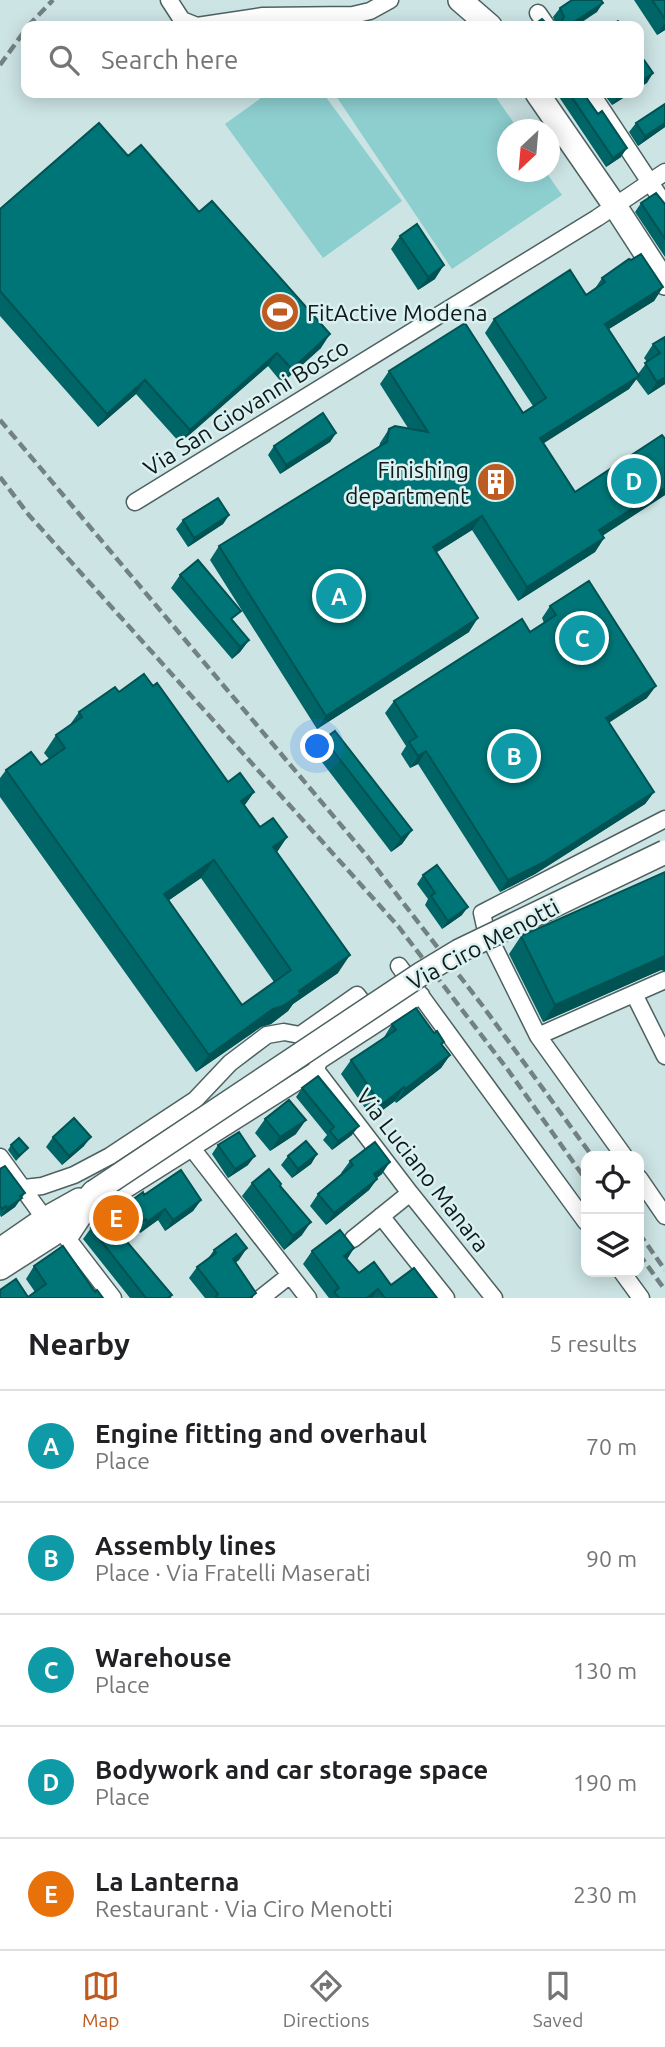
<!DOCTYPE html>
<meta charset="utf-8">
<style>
:root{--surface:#fff;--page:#f6f6f6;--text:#202124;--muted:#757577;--line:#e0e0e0;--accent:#bd5b20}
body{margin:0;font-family:Ubuntu,sans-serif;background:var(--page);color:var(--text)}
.controls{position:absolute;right:21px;bottom:21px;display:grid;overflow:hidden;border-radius:14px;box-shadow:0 4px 18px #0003}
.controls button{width:63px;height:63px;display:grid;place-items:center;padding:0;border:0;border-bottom:2px solid var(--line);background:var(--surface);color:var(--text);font:35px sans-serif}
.compass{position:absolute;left:497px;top:119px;width:63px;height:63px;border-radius:50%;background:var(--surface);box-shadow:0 4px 18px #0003;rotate:206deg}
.you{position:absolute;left:318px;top:747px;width:24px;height:24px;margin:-18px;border:5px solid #fff;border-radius:50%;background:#1a73e8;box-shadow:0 0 0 10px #1a73e833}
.badge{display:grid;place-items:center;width:46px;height:46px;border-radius:50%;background:var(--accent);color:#fff;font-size:23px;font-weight:700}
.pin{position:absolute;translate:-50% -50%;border:4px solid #fff;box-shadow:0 2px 7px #0006}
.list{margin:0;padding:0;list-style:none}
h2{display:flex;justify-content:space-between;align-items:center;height:91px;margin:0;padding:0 28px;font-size:30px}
h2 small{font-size:23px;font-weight:400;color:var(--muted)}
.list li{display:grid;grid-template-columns:46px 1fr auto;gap:21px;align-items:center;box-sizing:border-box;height:112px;padding:0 28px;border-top:2px solid var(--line)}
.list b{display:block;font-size:26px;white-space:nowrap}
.list p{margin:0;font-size:23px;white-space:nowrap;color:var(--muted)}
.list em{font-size:23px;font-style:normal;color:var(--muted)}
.icon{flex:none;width:38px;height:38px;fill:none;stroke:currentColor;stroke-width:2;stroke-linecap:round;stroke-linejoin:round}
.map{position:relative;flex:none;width:665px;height:1298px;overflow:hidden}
.search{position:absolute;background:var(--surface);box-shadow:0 4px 18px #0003;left:21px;right:21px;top:21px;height:77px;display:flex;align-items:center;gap:18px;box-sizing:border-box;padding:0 24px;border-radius:14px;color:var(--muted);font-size:26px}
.sheet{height:651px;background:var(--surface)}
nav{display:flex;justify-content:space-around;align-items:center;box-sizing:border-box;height:98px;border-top:2px solid var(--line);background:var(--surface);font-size:19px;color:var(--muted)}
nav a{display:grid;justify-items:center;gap:4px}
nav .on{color:var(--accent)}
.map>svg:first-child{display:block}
</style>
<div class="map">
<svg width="665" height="1298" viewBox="0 0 665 1298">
<rect width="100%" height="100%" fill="#cde4e4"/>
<!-- green -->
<path fill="#8dcecf" d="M268 93H323L402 201 323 258 225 124Z
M341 93H493L518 129 508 130V172H546L562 195 452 269 336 96Z"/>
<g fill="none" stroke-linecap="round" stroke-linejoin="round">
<defs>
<path id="minor" d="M169 0 182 20 197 26 263 16 353 15 370 11 390 0
M538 13 547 26
M591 93 665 205
M135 502 597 218 665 172
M399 966 586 1222
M634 994 665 1056
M300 1035 357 995 373 1016
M538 1036 665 980
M316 1070 410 1193 494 1298
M191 1147 308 1298
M624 1156 538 1036 486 931 482 913 665 819
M0 1157 45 1219
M639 1178 665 1216
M24 1188 42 1186 74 1175 110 1156 195 1100 230 1063 267 1035 284 1032 300 1035 316 1057
M381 1216 446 1298
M63 1233 113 1298
M353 1239 410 1193
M68 1240 84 1216 316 1070 319 1061 421 995
M622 1272 641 1298
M261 1298 290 1275"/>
<path id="secondary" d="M460 0 490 26
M537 93 615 206 665 283
M0 1250 45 1219 79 1200
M0 1268 61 1229 94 1192"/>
</defs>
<!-- minor casing -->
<use href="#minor" stroke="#4e6161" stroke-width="19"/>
<!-- secondary casing -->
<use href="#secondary" stroke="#4e6161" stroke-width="26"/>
<!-- minor -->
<use href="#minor" stroke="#fff" stroke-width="16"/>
<!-- secondary -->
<use href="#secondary" stroke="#fff" stroke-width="23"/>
<!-- rail -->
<path stroke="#728181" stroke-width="4.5" stroke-dasharray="10 5" stroke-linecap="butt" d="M28 26 53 0
M0 65 26 29
M0 420 367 856 482 1005 592 1156
M0 477 28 514 398 926 508 1070 586 1180
M639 1233 665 1270
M639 1254 665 1290"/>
<defs>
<path id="secondary-bridge" d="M94 1192 421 974 459 951 665 852"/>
</defs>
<!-- secondary-bridge casing -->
<use href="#secondary-bridge" stroke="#4e6161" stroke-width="26" stroke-linecap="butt"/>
<!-- secondary-bridge -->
<use href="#secondary-bridge" stroke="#fff" stroke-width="23"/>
</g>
<!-- wall -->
<path fill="#006566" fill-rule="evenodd" d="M634 0H665V30L657 35Z
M560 8 597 12 557 26 553 17Z
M558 93H583L598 114 621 157 606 167 557 94Z
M603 93H631L612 105Z
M665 104V127L638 146 629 132 636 123Z
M128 156 199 212 321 348 282 383 268 366 180 443 136 394 98 427 0 316V209Z
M641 203 665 204V257L635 212Z
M400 236 435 279 418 290 391 249Z
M602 278 663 287 654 301 609 329 638 374 647 362 644 358 653 344 665 337V384L648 395 636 379 629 389 543 443 575 492 665 495 603 535 604 538 595 552 518 601 472 530 437 552 469 632 317 729 210 560 219 546 379 447 380 443 389 429 408 428 380 384 389 371 523 413 533 406 485 333 494 319 586 295 594 290Z
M336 433 330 442 280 474 268 455 274 446Z
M229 515 223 524 188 547 176 529 183 520Z
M180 575 234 621 249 640 240 652 232 659 171 588Z
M550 606 647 698 609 722 654 792 645 804 535 874 500 892 418 764 410 768 401 754 406 746 385 713 394 701 530 632 544 623 542 618Z
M119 692 228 782 254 792 244 806 260 827 287 837 277 852 338 973 293 1004 288 1011 271 1024 261 1027 196 1072 0 797V778L6 770 41 765 49 759 44 753 56 735 69 726 79 712ZM201 878 274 982 242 1005 169 900Z
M324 739 412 830 402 844 391 852 315 753Z
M665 872V971L661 970 543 1022 509 954 521 936Z
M423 875 462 915 442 929 425 905 428 899 417 884Z
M392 1024 442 1045 450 1055 441 1068 396 1103 395 1101 372 1118 341 1074 351 1060 383 1039Z
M302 1088 352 1135 332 1150 323 1140 327 1135 296 1097Z
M265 1119 296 1134 270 1151 255 1133Z
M53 1137 84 1146 62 1165 46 1147Z
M11 1145 28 1148 16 1161 8 1150Z
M218 1145 248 1165 228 1178 212 1154Z
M317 1154 311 1164 292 1178 281 1165 288 1156Z
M350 1161 382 1174 377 1178V1179L369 1190 326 1225 310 1206 318 1194 342 1174 341 1173Z
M0 1169 25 1193 15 1207 1 1217 0 1215Z
M252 1183 302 1235 284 1250 242 1196Z
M144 1195 201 1200 193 1211 165 1231 158 1220 140 1233 138 1230 125 1239 172 1295 170 1298H130L83 1239 91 1228 101 1223Z
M354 1248 347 1259 359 1273 391 1285 437 1298H329L303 1264 312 1251Z
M214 1250 239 1260 236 1262 253 1298H205L189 1278 197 1267 207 1260Z
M34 1266 95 1292 28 1297 35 1292 26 1279Z"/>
<!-- shaded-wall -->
<path fill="#005253" d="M603 3 597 12 576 26H568Z
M665 23V30L657 35Z
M653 73 647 83 639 88V83Z
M623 93H631L612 105 618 96Z
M665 123V127L638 146 645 136Z
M627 148 621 157 606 167 613 158Z
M444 265 435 279 418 290 428 277Z
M663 287 654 301 596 337 605 324Z
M330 334 321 348 282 383 292 369Z
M277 353 268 366 180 443 190 430Z
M639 376 629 389 530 452 540 438Z
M665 377V384L648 395 657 382Z
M145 380 136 394 98 427 107 414Z
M336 433 330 442 280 474 286 465Z
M665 488V495L590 544 599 530Z
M229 515 223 524 188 547 194 538Z
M482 516 472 530 424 560 433 547Z
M604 538 595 552 518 601 527 587Z
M478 618 469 632 317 729 326 716Z
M249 640 240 652 232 659 240 647Z
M656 686 647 698 598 730 606 718Z
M426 751 418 764 410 768 418 756Z
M254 792 242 809 241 801Z
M654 792 645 804 535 874 500 892 508 880Z
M412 830 402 844 391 852 401 838Z
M287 837 275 855 273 847Z
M214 860 201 878 152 912 164 894Z
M468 907 462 915 442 929 448 921Z
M350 955 338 973 293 1004 288 1011 271 1024 261 1027 196 1072 209 1055Z
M665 956V971L661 970 543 1022 555 1005Z
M450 1055 441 1068 396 1103 405 1089Z
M404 1087 395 1101 372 1118 381 1105Z
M306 1120 296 1134 270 1151 280 1137Z
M359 1126 352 1135 332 1150 338 1141Z
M91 1137 84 1146 62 1165 69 1156Z
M317 1154 311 1164 292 1178 298 1169Z
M255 1156 248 1165 228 1178 235 1169Z
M390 1162 382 1174 365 1186 374 1174Z
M377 1179 369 1190 326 1225 334 1213Z
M25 1193 15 1207 1 1217 7 1208Z
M201 1200 193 1211 165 1231 173 1220Z
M165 1209 158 1220 140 1233 147 1222Z
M146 1219 138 1230 114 1247 122 1236Z
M311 1222 302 1235 284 1250 293 1236Z
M247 1248 239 1260 225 1270 233 1259Z
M354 1248 346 1261 344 1256Z
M378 1289 372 1298H367Z"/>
<!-- building -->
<path fill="#007577" stroke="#005253" stroke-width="2" fill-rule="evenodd" d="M572 0H601L603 3 568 26H553H559L564 17 560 8Z
M652 0H665V19Z
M542 19 549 26H532Z
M618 21 622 26H610Z
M644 60 653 73 639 83V63Z
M569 93H583L598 114 602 111 627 148 613 158Z
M665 104V123L645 136 636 123Z
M99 123 128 156 141 145 199 212 212 201 330 334 292 369 277 353 190 430 145 380 107 414 0 291V209Z
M656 193 665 204V239L641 203Z
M417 224 444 265 428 277 400 236Z
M641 254 663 287 605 324 639 376 540 438 575 492 662 435 665 439V488L599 530 604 538 527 587 482 516 433 547 478 618 326 716 219 546 387 442 389 429 395 426 428 432 389 371 465 323 523 413 546 398 494 319 570 270 586 295 605 282 602 278 629 259 631 260Z
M665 337V377L657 382 645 363 660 353 653 344Z
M323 413 336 433 286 465 274 446Z
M218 498 229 515 194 538 183 520Z
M198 560 241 611 231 619 249 640 240 647 180 575Z
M589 581 656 686 606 718 654 792 544 862 508 880 426 751 418 756 409 742 417 737 394 701 522 619 530 632 556 615 550 606Z
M144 674 153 686 157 683 228 782 240 773 254 792 241 801 260 827 273 818 287 837 273 847 350 955 299 991 300 994 283 1006 273 1009 209 1055 6 770 31 752 41 765 65 748 56 735 82 717 79 712 115 687 119 692ZM214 860 291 970 242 1005 164 894Z
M335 731 412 830 401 838 324 739Z
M437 865 468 907 448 921 431 896 435 893 423 875Z
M665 872V956L555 1005 521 936Z
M416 1008 434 1033 437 1031 444 1042 441 1044 450 1055 405 1089 404 1087 381 1105 351 1060 396 1030 392 1024Z
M318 1076 359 1126 338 1141 330 1131 334 1127 302 1088Z
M289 1100 306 1120 280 1137 265 1119Z
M74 1118 91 1137 69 1156 53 1137Z
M239 1132 255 1156 235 1169 218 1145Z
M19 1138 28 1148 19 1156 11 1145Z
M306 1141 317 1154 298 1169 288 1156Z
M375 1142 390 1162 374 1174 377 1179 334 1213 318 1194 353 1165 350 1161Z
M5 1166 25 1193 20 1196 22 1198 7 1208 6 1206 2 1209 0 1206V1169Z
M269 1169 281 1184 280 1186 311 1222 293 1236 252 1183Z
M181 1170 201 1200 173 1220 165 1209 147 1222 146 1219 122 1236 172 1295 169 1297 170 1298H146L91 1228 101 1223 143 1192 144 1195Z
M340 1230 354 1248 344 1256 359 1273 374 1262 391 1285 414 1268 437 1298H385L378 1289 367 1298H339L334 1292 339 1288 312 1251Z
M236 1234 247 1248 233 1259 256 1293 250 1298H215L218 1294 197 1267 216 1253 214 1250Z
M63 1246 95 1292 97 1290 103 1298H0V1290L16 1279 28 1297 46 1284 34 1266Z"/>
<!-- icons -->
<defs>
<symbol id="stadium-disc" viewBox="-11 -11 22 22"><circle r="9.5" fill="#bd5b20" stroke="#daf1f1"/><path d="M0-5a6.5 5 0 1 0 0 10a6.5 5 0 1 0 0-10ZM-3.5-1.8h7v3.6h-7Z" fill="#fff"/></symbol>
<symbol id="building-disc" viewBox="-11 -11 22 22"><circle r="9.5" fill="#bd5b20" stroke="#daf1f1"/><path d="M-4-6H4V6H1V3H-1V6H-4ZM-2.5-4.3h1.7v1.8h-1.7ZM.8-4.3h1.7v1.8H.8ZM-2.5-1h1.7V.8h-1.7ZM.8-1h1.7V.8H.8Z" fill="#fff"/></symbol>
</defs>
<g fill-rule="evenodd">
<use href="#stadium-disc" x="258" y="290" width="44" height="44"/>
<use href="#building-disc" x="474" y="460" width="44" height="44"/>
</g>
<g text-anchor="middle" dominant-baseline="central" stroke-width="5" stroke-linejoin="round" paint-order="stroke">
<!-- poi labels -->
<g font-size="23" fill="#101818" stroke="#daf1f1" text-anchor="start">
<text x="307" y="312">FitActive Modena</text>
<text x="469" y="469" text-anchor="end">Finishing<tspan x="469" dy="26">department</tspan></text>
</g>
<!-- street labels -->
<g font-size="23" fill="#101818" stroke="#daf1f1">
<text transform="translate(246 407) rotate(-32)">Via San Giovanni Bosco</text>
<text transform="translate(483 944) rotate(-28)">Via Ciro Menotti</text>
<text transform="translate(423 1170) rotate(52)">Via Luciano Manara</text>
</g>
</g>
</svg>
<div class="controls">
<button><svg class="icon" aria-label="locate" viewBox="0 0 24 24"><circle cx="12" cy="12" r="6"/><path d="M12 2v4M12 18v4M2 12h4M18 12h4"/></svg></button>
<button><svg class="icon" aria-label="layers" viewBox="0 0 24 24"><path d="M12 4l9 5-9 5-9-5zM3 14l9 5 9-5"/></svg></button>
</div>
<svg class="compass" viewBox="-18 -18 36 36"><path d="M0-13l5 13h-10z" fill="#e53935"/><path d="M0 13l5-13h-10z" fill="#757577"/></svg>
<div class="you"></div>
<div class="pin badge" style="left:339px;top:596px;background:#0f9aa8">A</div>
<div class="pin badge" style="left:514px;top:756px;background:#0f9aa8">B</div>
<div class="pin badge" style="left:582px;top:638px;background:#0f9aa8">C</div>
<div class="pin badge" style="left:634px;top:481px;background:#0f9aa8">D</div>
<div class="pin badge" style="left:116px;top:1218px;background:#e8710a">E</div>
<div class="search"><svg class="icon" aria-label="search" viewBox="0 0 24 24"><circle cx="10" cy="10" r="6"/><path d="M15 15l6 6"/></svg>Search here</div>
</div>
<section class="sheet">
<h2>Nearby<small>5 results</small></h2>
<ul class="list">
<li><span class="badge" style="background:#0f9aa8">A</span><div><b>Engine fitting and overhaul</b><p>Place</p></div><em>70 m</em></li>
<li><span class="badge" style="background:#0f9aa8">B</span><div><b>Assembly lines</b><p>Place · Via Fratelli Maserati</p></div><em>90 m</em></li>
<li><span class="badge" style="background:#0f9aa8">C</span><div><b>Warehouse</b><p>Place</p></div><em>130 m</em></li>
<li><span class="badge" style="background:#0f9aa8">D</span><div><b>Bodywork and car storage space</b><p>Place</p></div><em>190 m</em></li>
<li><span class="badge" style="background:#e8710a">E</span><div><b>La Lanterna</b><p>Restaurant · Via Ciro Menotti</p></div><em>230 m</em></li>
</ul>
</section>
<nav>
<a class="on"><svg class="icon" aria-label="map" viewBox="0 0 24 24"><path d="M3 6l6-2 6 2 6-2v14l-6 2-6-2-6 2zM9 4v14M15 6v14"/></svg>Map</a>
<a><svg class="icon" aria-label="directions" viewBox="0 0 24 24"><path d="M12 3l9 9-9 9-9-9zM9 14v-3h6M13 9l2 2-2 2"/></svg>Directions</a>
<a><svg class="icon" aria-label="saved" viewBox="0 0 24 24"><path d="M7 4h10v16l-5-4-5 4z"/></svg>Saved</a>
</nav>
